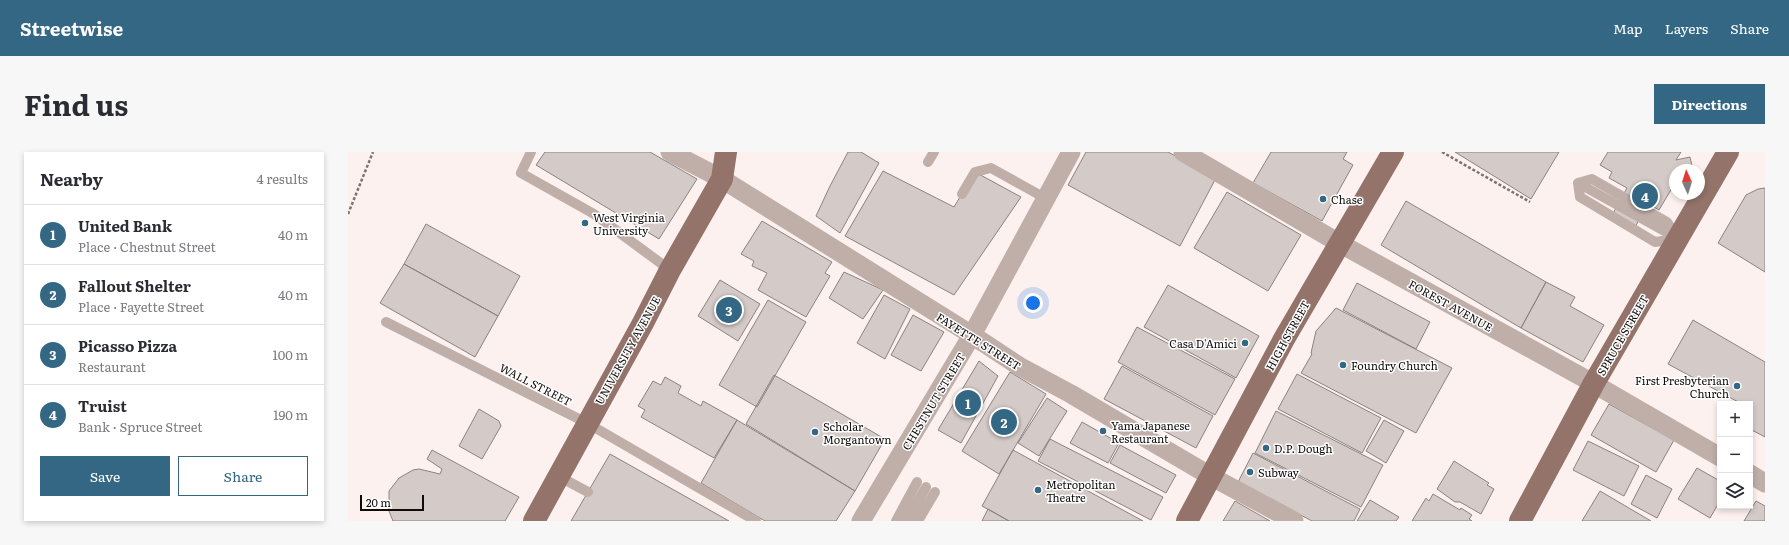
<!DOCTYPE html>
<meta charset="utf-8">
<style>
:root{--surface:#fff;--page:#f7f7f7;--text:#2b2b33;--muted:#7c7c81;--line:#e1e1e2;--accent:#336784}
body{margin:0;font-family:Literata,serif;background:var(--page);color:var(--text)}
.controls{position:absolute;right:12px;bottom:12px;display:grid;overflow:hidden;border-radius:0px;box-shadow:0 2px 6px #0003}
.controls button{width:36px;height:36px;display:grid;place-items:center;padding:0;border:0;border-bottom:1px solid var(--line);background:var(--surface);color:var(--text);font:20px sans-serif}
.compass{position:absolute;left:1321px;top:12px;width:36px;height:36px;border-radius:50%;background:var(--surface);box-shadow:0 2px 6px #0003;rotate:356deg}
.scale{position:absolute;left:12px;bottom:10px;width:64px;box-sizing:border-box;padding-left:4px;border:2px solid #0e0b0a;border-top:0;font-size:11px;line-height:14px;white-space:nowrap;color:#0e0b0a;-webkit-text-stroke:3px #fff;paint-order:stroke}
.you{position:absolute;left:685px;top:151px;width:14px;height:14px;margin:-10px;border:3px solid #fff;border-radius:50%;background:#1a73e8;box-shadow:0 0 0 6px #1a73e833}
.badge{display:grid;place-items:center;width:26px;height:26px;border-radius:50%;background:var(--accent);color:#fff;font-size:13px;font-weight:700}
.pin{position:absolute;translate:-50% -50%;border:2px solid #fff;box-shadow:0 1px 4px #0006}
.list{margin:0;padding:0;list-style:none}
h2{display:flex;justify-content:space-between;align-items:center;height:52px;margin:0;padding:0 16px;font-size:17px}
h2 small{font-size:13px;font-weight:400;color:var(--muted)}
.list li{display:grid;grid-template-columns:26px 1fr auto;gap:12px;align-items:center;box-sizing:border-box;height:60px;padding:0 16px;border-top:1px solid var(--line)}
.list b{display:block;font-size:15px;white-space:nowrap}
.list p{margin:0;font-size:13px;white-space:nowrap;color:var(--muted)}
.list em{font-size:13px;font-style:normal;color:var(--muted)}
.actions{display:flex;gap:8px;padding:12px 16px}
.actions a{flex:1;padding:9px 0;border:1px solid var(--accent);border-radius:0px;text-align:center;font-size:14px;color:var(--accent)}
.actions .main{background:var(--accent);color:#fff}
.icon{flex:none;width:22px;height:22px;fill:none;stroke:currentColor;stroke-width:2;stroke-linecap:round;stroke-linejoin:round}
.map{position:relative;flex:none;width:1417px;height:369px;overflow:hidden;border-radius:0px}
header{display:flex;align-items:center;gap:24px;box-sizing:border-box;height:56px;padding:0 20px;background:var(--accent);color:#fff}
header strong{font-size:19px}
nav{display:flex;gap:22px;margin-inline-start:auto;font-size:14px}
.intro{display:flex;align-items:center;justify-content:space-between;box-sizing:border-box;height:96px;padding:0 24px}
h1{margin:0;font-size:28px}
.button{padding:10px 18px;border-radius:0px;background:var(--accent);color:#fff;font-size:14px;font-weight:700}
main{display:flex;gap:24px;padding:0 24px}
aside{flex:1;background:var(--surface);border-radius:0px;box-shadow:0 2px 6px #0003}
.map>svg:first-child{display:block}
</style>
<header>
<strong>Streetwise</strong>
<nav><a>Map</a><a>Layers</a><a>Share</a></nav>
</header>
<div class="intro"><h1>Find us</h1><a class="button">Directions</a></div>
<main>
<aside>
<h2>Nearby<small>4 results</small></h2>
<ul class="list">
<li><span class="badge">1</span><div><b>United Bank</b><p>Place · Chestnut Street</p></div><em>40 m</em></li>
<li><span class="badge">2</span><div><b>Fallout Shelter</b><p>Place · Fayette Street</p></div><em>40 m</em></li>
<li><span class="badge">3</span><div><b>Picasso Pizza</b><p>Restaurant</p></div><em>100 m</em></li>
<li><span class="badge">4</span><div><b>Truist</b><p>Bank · Spruce Street</p></div><em>190 m</em></li>
</ul>
<div class="actions"><a class="main">Save</a><a>Share</a></div>
</aside>
<div class="map">
<svg width="1417" height="369" viewBox="0 0 1417 369">
<rect width="100%" height="100%" fill="#fcf1ee"/>
<!-- building -->
<path fill="#d4cac7" stroke="#8c8380" d="M197 0H302L349 27 311 87 188 13Z
M500 0H513L531 11 492 81 468 64 482 34Z
M738 0H820L868 26 832 94 720 33Z
M923 0H999L995 7 1005 13 974 69 905 31Z
M1107 0H1211L1183 47Z
M1260 0H1333L1328 8 1342 5 1345 18H1327V31L1311 58 1301 52 1285 78 1263 65 1279 36 1261 26 1264 20 1252 13Z
M535 19 606 55 627 20 673 45 606 143 497 84Z
M1417 36V120L1370 91 1398 43 1410 37Z
M879 40 953 83 920 139 846 96Z
M1058 49 1198 130 1173 176 1033 93Z
M414 69 484 110 477 121 482 124 458 165 410 138 419 121 404 114 406 109 393 102Z
M78 72 172 124 150 164 56 112Z
M56 112 150 164 127 205 32 151Z
M496 120 535 138 515 167 481 146Z
M372 128 412 152 390 189 350 164Z
M1198 130 1227 145 1222 154 1256 173 1235 210 1173 176Z
M1009 131 1082 170 1068 197 995 158Z
M820 133 911 184 888 226 796 175Z
M536 143 562 157 537 207 509 191Z
M420 148 458 170 409 255 371 233Z
M988 156 1104 216 1068 281 953 221 964 202 963 201 968 179Z
M565 163 596 180 573 219 543 203Z
M1345 168 1417 210V285L1402 277V252H1394L1320 212Z
M789 175 887 227 867 263 770 210Z
M631 209 650 224 613 291 590 278Z
M774 214 865 264 848 296 756 247Z
M662 220 698 242 651 322 614 299Z
M949 222 1033 266 1014 301 930 257Z
M426 223 537 287 507 339 398 272Z
M317 225 333 234 330 241 353 254 355 249 389 268 366 306 293 265 297 258 290 254 305 229 313 233Z
M699 246 719 259 691 304 670 291Z
M1261 252 1326 288 1308 320 1243 283Z
M131 257 151 269 153 274 134 307 111 294Z
M928 259 1035 313 1013 355 907 301Z
M389 268 507 339 488 369H417L353 331Z
M1036 268 1056 279 1038 311 1018 299Z
M734 270 771 291 760 311 722 291Z
M702 287 815 345 803 368 690 309Z
M1240 289 1291 314 1276 344 1225 318Z
M772 293 828 323 818 341 762 311Z
M84 298 171 345 157 369H45L41 359V339L51 326 65 318 71 317 92 322 94 317 79 307Z
M665 298 795 369H661L634 354Z
M905 301 1012 357 1006 369H964L890 330Z
M262 302 381 369H223Z
M1106 309 1141 331 1139 333 1146 337 1133 362 1112 350H1107L1089 337Z
M1349 316 1372 329V349L1362 366 1330 347Z
M1298 323 1324 337 1309 366 1283 352Z
M1252 339 1303 369H1234Z
M1085 342 1112 358 1113 356 1124 363 1121 367 1124 369H1064L1078 346 1081 349Z
M1022 348 1051 365 1048 369H1009Z
M887 349 922 369H875Z
M1408 349 1417 354V369H1396Z
M640 357 661 369H634Z"/>
<g fill="none" stroke-linecap="round" stroke-linejoin="round">
<!-- path -->
<path stroke="#7a7371" stroke-width="2.5" stroke-dasharray="3 2" stroke-linecap="butt" d="M1094 0 1182 50
M0 62 25 0"/>
<!-- lane -->
<path stroke="#c0aea9" stroke-width="10" d="M183 0 173 21 246 62 322 118
M580 10 586 0
M1230 31 1232 45 1307 90 1329 87
M1230 31 1244 27 1319 70 1330 87
M1230 31 1327 85
M614 42 627 20 643 16 697 46
M38 170 239 271 408 369
M210 324 240 340
M548 369 569 330
M559 369 578 335
M570 369 587 340"/>
<!-- street -->
<path stroke="#c0aea9" stroke-width="19" d="M322 0 374 27 624 183 671 214 723 242 864 325 946 369
M835 0 991 91 1234 225 1372 305
M1402 322 1417 331
M513 369 624 183 723 0"/>
<!-- primary -->
<path stroke="#93736a" stroke-width="22" d="M186 369 295 171 322 118 374 27 378 0
M839 369 936 187 1045 0
M1172 369 1246 231 1380 0"/>
</g>
<!-- markers -->
<g fill="#336784" stroke="#fff" stroke-width="1.5">
<circle cx="975" cy="47" r="4"/>
<circle cx="237" cy="71" r="4"/>
<circle cx="897" cy="191" r="4"/>
<circle cx="995" cy="213" r="4"/>
<circle cx="1389" cy="234" r="4"/>
<circle cx="755" cy="279" r="4"/>
<circle cx="467" cy="280" r="4"/>
<circle cx="918" cy="296" r="4"/>
<circle cx="902" cy="320" r="4"/>
<circle cx="690" cy="338" r="4"/>
</g>
<g text-anchor="middle" dominant-baseline="central" stroke-width="3" stroke-linejoin="round" paint-order="stroke">
<!-- poi labels -->
<g font-size="11" fill="#0e0b0a" stroke="#fff" text-anchor="start">
<text x="983" y="47">Chase</text>
<text x="245" y="65">West Virginia<tspan x="245" dy="13">University</tspan></text>
<text x="889" y="191" text-anchor="end">Casa D'Amici</text>
<text x="1003" y="213">Foundry Church</text>
<text x="1381" y="228" text-anchor="end">First Presbyterian<tspan x="1381" dy="13">Church</tspan></text>
<text x="763" y="273">Yama Japanese<tspan x="763" dy="13">Restaurant</tspan></text>
<text x="475" y="274">Scholar<tspan x="475" dy="13">Morgantown</tspan></text>
<text x="926" y="296">D.P. Dough</text>
<text x="910" y="320">Subway</text>
<text x="698" y="332">Metropolitan<tspan x="698" dy="13">Theatre</tspan></text>
</g>
<!-- street labels -->
<g font-size="11" fill="#0e0b0a" stroke="#fff">
<text transform="translate(1103 153) rotate(29)">FOREST AVENUE</text>
<text transform="translate(939 183) rotate(-61)">HIGH STREET</text>
<text transform="translate(1274 183) rotate(-60)">SPRUCE STREET</text>
<text transform="translate(631 189) rotate(32)">FAYETTE STREET</text>
<text transform="translate(279 198) rotate(-61)">UNIVERSITY AVENUE</text>
<text transform="translate(188 232) rotate(27)">WALL STREET</text>
<text transform="translate(585 249) rotate(-59)">CHESTNUT STREET</text>
</g>
</g>
</svg>
<div class="controls">
<button>+</button>
<button>−</button>
<button><svg class="icon" aria-label="layers" viewBox="0 0 24 24"><path d="M12 4l9 5-9 5-9-5zM3 14l9 5 9-5"/></svg></button>
</div>
<svg class="compass" viewBox="-18 -18 36 36"><path d="M0-13l5 13h-10z" fill="#e53935"/><path d="M0 13l5-13h-10z" fill="#7c7c81"/></svg>
<div class="scale">20 m</div>
<div class="you"></div>
<div class="pin badge" style="left:620px;top:251px">1</div>
<div class="pin badge" style="left:656px;top:270px">2</div>
<div class="pin badge" style="left:381px;top:158px">3</div>
<div class="pin badge" style="left:1297px;top:44px">4</div>
</div>
</main>
